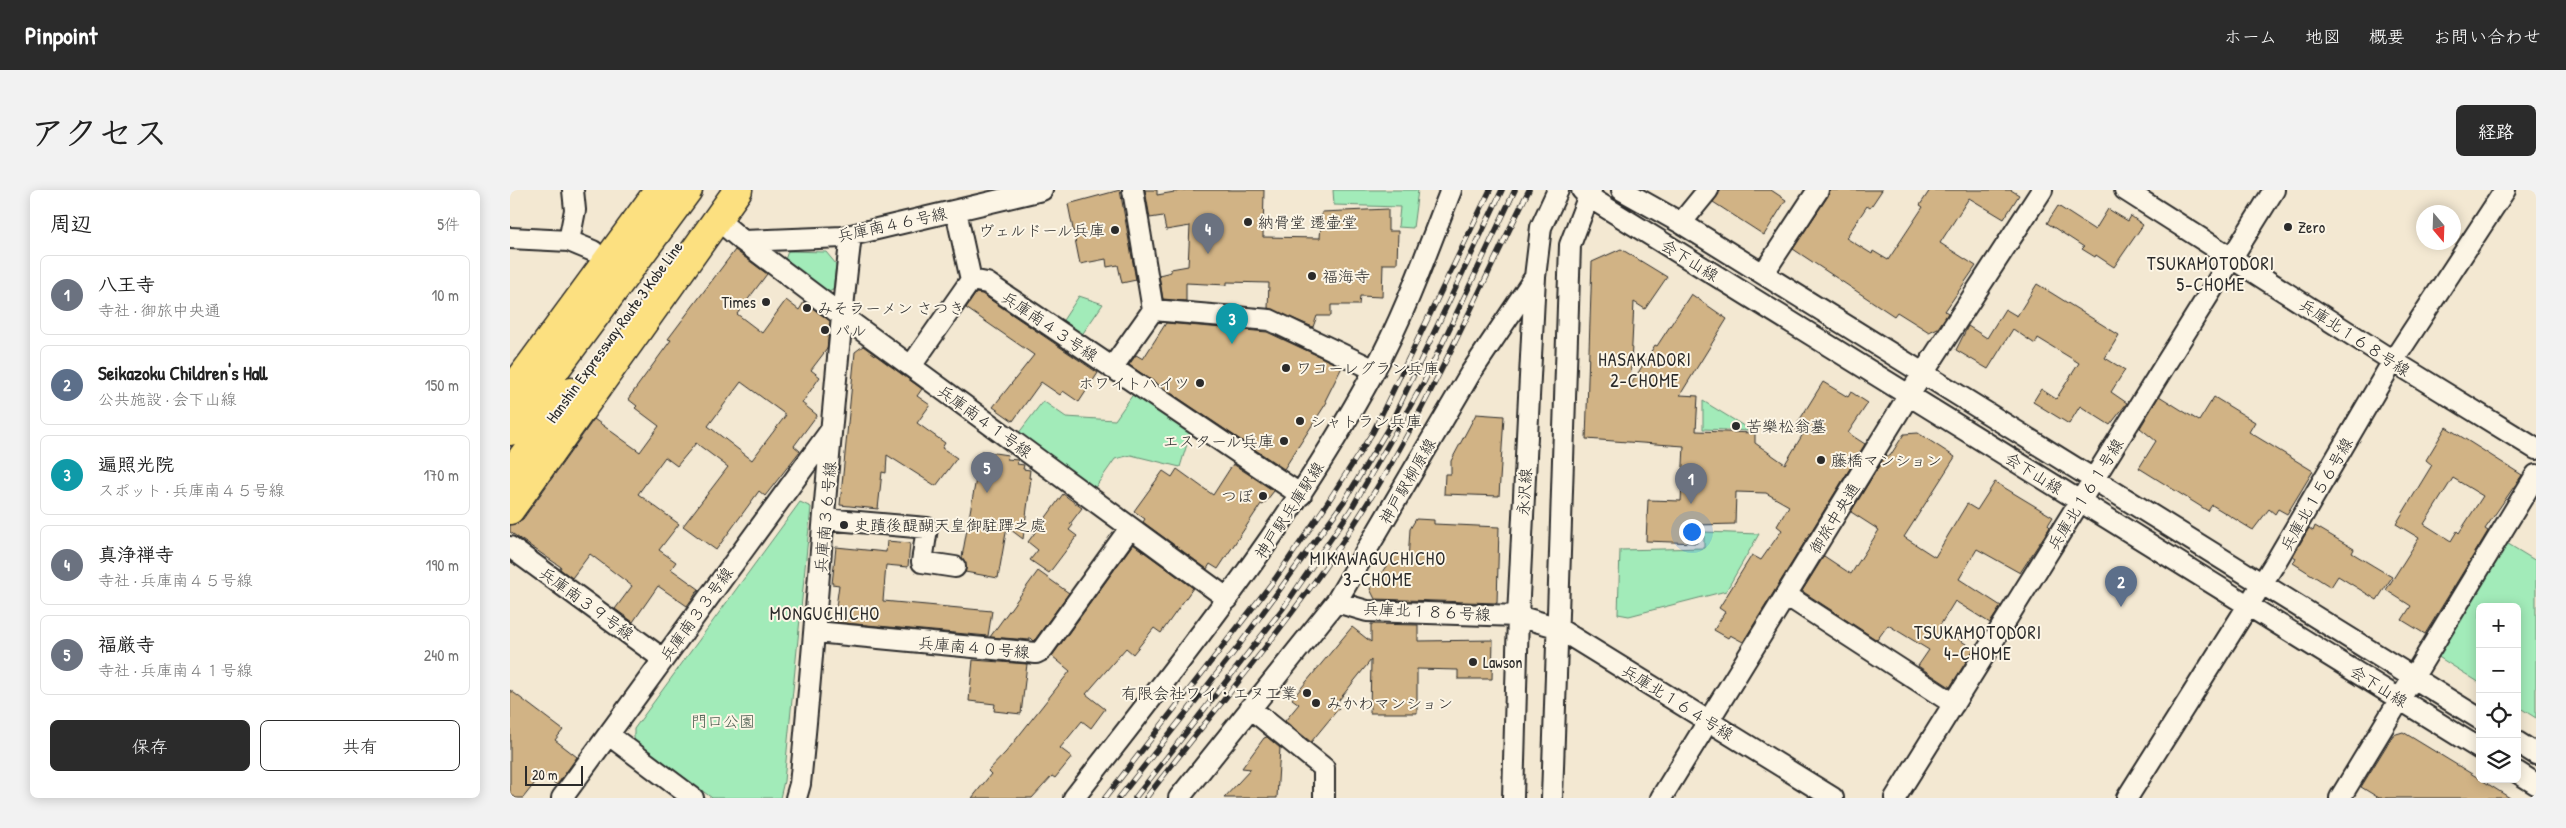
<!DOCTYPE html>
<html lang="ja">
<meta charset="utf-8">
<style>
:root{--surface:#fff;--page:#f2f2f2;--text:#222;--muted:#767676;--line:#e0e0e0;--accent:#2b2b2b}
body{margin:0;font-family:"Patrick Hand","Klee One",sans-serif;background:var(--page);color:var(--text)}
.controls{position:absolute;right:15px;bottom:15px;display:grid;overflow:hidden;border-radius:8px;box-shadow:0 2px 12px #0003}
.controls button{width:45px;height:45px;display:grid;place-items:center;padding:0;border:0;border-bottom:1px solid var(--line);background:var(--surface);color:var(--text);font:25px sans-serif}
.compass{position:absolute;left:1906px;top:15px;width:45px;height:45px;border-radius:50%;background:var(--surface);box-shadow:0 2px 12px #0003;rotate:161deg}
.scale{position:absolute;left:15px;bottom:12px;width:58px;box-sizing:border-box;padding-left:5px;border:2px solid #2b2b2b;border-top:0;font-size:14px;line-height:18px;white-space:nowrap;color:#2b2b2b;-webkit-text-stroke:4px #fcf5e5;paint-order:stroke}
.you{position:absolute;left:1181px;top:341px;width:18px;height:18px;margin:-12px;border:4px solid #fff;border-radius:50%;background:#1a73e8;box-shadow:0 0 0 8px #1a73e833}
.badge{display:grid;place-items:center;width:32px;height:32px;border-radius:50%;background:var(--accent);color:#fff;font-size:16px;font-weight:700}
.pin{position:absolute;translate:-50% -41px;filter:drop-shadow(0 1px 2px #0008)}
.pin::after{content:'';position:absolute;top:26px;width:18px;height:15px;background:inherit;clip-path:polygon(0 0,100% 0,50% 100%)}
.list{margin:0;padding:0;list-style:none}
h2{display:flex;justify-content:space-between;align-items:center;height:65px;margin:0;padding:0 20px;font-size:21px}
h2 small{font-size:16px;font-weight:400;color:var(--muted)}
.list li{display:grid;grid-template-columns:32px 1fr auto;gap:15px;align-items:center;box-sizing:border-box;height:80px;margin:0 10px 10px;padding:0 10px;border:1px solid var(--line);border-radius:8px}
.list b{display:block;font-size:19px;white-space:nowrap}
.list p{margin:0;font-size:16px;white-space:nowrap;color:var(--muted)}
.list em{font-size:16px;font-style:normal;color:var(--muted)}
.actions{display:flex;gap:10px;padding:15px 20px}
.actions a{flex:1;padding:11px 0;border:1px solid var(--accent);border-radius:8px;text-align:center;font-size:18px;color:var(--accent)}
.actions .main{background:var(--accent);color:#fff}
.icon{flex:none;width:28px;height:28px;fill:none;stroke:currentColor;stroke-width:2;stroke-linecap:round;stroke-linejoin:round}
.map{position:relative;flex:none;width:2026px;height:608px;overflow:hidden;border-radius:8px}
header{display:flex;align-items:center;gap:30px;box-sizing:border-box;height:70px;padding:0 25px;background:var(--accent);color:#fff}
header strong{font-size:24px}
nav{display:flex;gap:28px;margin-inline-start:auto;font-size:18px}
.intro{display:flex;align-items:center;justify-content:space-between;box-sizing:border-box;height:120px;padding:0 30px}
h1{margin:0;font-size:35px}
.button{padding:12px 22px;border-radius:8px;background:var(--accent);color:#fff;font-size:18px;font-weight:700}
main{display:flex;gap:30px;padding:0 30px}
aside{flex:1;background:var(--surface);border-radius:8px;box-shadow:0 2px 12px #0003}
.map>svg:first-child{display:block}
</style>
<header>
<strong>Pinpoint</strong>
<nav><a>ホーム</a><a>地図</a><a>概要</a><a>お問い合わせ</a></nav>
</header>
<div class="intro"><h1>アクセス</h1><a class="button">経路</a></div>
<main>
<aside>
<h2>周辺<small>5件</small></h2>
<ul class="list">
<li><span class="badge" style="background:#6b7280">1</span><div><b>八王寺</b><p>寺社 · 御旅中央通</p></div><em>10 m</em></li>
<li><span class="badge" style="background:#5c6f8a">2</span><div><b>Seikazoku Children's Hall</b><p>公共施設 · 会下山線</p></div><em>150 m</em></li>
<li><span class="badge" style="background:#0f9aa8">3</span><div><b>遍照光院</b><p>スポット · 兵庫南４５号線</p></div><em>170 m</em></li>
<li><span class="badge" style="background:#6b7280">4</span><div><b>真浄禅寺</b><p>寺社 · 兵庫南４５号線</p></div><em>190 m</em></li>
<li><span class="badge" style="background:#6b7280">5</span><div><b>福厳寺</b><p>寺社 · 兵庫南４１号線</p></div><em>240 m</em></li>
</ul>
<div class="actions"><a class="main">保存</a><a>共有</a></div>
</aside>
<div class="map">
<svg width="2026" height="608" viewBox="0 0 2026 608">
<rect width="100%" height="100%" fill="#f3e8d2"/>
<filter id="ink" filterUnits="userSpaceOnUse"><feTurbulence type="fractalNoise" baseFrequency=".02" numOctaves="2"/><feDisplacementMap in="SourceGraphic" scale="10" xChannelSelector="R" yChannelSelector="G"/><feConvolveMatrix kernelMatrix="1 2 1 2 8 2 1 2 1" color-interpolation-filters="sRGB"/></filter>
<g filter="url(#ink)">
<!-- green -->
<path fill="#a2ebb9" stroke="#668b72" d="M823 0H908L903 38 888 37 890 17 824 15Z
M278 61 316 62 326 74 323 100 314 104 274 73Z
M569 106 593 114 569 149 550 135Z
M624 203 681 241 670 277 621 265 605 269 584 299 508 244 533 211 556 227 605 230Z
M1193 211 1242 241 1193 239Z
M290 312 301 317 274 591 270 608H202L124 550V539Z
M1194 342 1249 344 1216 401 1119 426 1108 424 1110 360 1194 358Z
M1995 352 2026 371V528L2007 516V417H1970V493L1927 466Z"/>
<!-- building -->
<path fill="#d1b385" stroke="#2b2b2b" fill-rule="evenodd" d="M610 0 626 90 612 93 608 75 597 77 596 69 570 74 558 14Z
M635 0H647V5L676 0H754L753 47 810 48 812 22 878 19V41H888L887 74H873L872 107 850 106 849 115H821V126H807L803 137 758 118 759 93 717 92V95L676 93V111L653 109 649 85 661 82V79L678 76 680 36 656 40 653 26 640 28Z
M1210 0H1261L1276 10 1254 45 1203 12Z
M1320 0H1372L1360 18 1357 16 1336 48 1362 64 1363 61 1378 70 1413 17 1410 15 1420 0H1501L1509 5 1494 29 1459 8 1430 53 1466 76 1435 121 1438 123 1428 138 1419 142 1387 122 1384 126 1283 59 1318 6Z
M1548 16 1585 40 1598 19 1618 31 1621 26 1633 35 1604 77 1586 65 1585 67 1572 59 1574 57 1537 33Z
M1111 59 1157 87 1135 119 1124 112 1120 196 1145 155 1147 156 1181 104 1217 129 1170 205 1188 206 1186 241 1245 243V253L1275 274 1293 244 1284 239 1313 192 1338 207 1341 202 1358 213 1338 243 1355 254 1233 452 1220 445 1218 448 1204 440 1215 422 1209 418 1242 365 1251 370 1272 340 1267 336 1279 316 1256 303 1226 302 1225 334 1188 335 1187 353 1136 351 1138 310 1171 311 1174 256 1076 249 1082 72Z
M225 60 257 84 227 124 252 143 276 110 289 120 294 112 320 131 317 159 301 180 310 187 292 213 307 225 284 256 290 261 255 306 249 301 206 360 173 336 218 277 186 253 167 276 155 267 128 304 169 334 149 360 166 372 161 379 189 399 177 416 148 396 123 432 105 419 122 396 80 364 62 388 50 379 51 377 0 342V335L13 329 84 229 130 262 149 236 125 218 127 216 118 209 161 150 158 149ZM231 192 276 225 242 270 198 236Z
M1527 94 1609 145 1595 168 1615 180 1601 202 1617 213 1600 235 1570 216 1559 234 1523 212 1531 199 1546 209 1569 173 1528 148 1525 154 1503 139 1478 179 1446 160 1458 136 1477 148 1495 119 1507 126Z
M466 103 472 104 588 183 569 212 553 201 550 205 531 192 503 231 483 217 524 165 456 118Z
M656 133 757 142 832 177 815 211 817 212 774 279 619 175 626 165 633 169Z
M353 156 412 199 407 206 420 215 407 233 435 253 432 258 447 268 426 296 377 265 376 283 372 282 368 319 330 315 345 162Z
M1649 206 1689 231 1704 207 1745 232 1739 242 1803 281 1777 324 1768 319 1765 324 1759 319 1743 340 1702 315 1698 321 1629 278 1646 251 1630 238Z
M966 224 994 226 989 306 934 304 935 284H941V271Z
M1936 237 2012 285 1975 339 1978 341 1969 356 1915 444 1892 430 1901 416 1876 400 1909 348 1886 334 1922 275 1916 270ZM1943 288 1973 306 1949 343 1947 341 1941 351 1914 334Z
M1408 243 1445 267 1394 347 1425 367 1457 314 1467 320 1485 292 1543 327 1538 335 1540 337 1510 383 1467 359 1449 389 1491 416 1480 433 1445 411 1429 437 1464 459 1440 497 1408 476 1419 460 1378 435 1367 450 1292 401 1314 366 1341 384 1369 340 1341 322 1375 266H1380L1394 244Z
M471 261 498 265 497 269 508 270 507 274 514 275 513 279 520 280 519 288H521L513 349 497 337 488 388 455 382 456 373 452 367Z
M723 274 764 301 753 315 751 314 708 379 700 374 697 379 633 332 635 329 624 321 653 281 662 287 667 279 703 305Z
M553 304 572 318 560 334 563 335 559 340 567 346 539 383 520 370 528 360 518 352Z
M906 329 924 330V334L989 337 987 413 865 409 860 399 886 362 898 371 900 339Z
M1805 336 1844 359 1842 363 1882 387 1867 410 1828 386 1821 397 1783 373 1786 368 1783 366 1799 338 1803 341Z
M377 351 400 353 398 377 376 375 373 411 482 421 478 446 324 432 329 395 322 394 326 357 376 362Z
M623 354 683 398 651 443 644 438 623 464 616 458 576 504 595 519 581 538 572 531 550 558 562 567 545 588 542 586 522 608H462L481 584 478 581 496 562 560 481 542 466Z
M528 381 559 403 524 451 520 447V450L480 447Z
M861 434 908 435V451L983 450 982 489H948V480L907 479V523H860L861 470 825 515 829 518 801 552 775 531 789 514 782 509 842 437 861 452Z
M463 470 517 474 511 524 484 521 485 514 459 511Z
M0 500 53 540 45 550 67 567 47 595 32 584 13 608H6L0 604Z
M1893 542 1970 589 2000 608H1869L1851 597 1883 545Z
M757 547 770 558 767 608H714L741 579 732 578 754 548Z"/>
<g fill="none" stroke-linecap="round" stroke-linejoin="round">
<defs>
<path id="minor" d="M1072 0 1079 7 1970 559
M1112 0 1171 33 1970 529
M1615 0 1883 171 2026 259
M207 29 233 51 333 47 532 0
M1171 33 1198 0
M0 48 59 51 83 61
M59 51 65 20 63 0
M233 51 331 125 718 409
M1253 84 1308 0
M461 90 477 93 791 305
M643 120 760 130 865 180
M401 176 461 90 446 21
M602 178 643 120 623 0
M314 329 417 338 412 372 445 377
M0 357 153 469
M1276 405 1444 514
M826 412 857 421 1008 426 1046 437 1323 608
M306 442 526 463 532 460 620 338
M740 518 814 578V608
M99 545 183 608
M2007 552 2026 564
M2007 582 2026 594
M52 608 321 240
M286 608 290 594C309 411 319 228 341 45
M564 608C671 470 781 335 864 181 895 124 917 61 941 0
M669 608 826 412 960 184 1025 87
M1003 608 1008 426 1025 87 1031 37 1048 0
M1042 608 1060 55 1081 0
M1151 608 1399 205 1532 0
M1385 608 1764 0
M1617 608 1765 373 1883 171 1995 0
M1830 608 2026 285"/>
<path id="highway" d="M0 203 149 0
M0 241 178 0
M0 284 61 202
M0 320 228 0"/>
</defs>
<!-- minor casing -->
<use href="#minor" stroke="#2b2b2b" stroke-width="24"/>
<!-- highway casing -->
<use href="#highway" stroke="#2b2b2b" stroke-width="31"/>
<!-- minor -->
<use href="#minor" stroke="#fcf5e5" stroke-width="20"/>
<!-- highway -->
<use href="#highway" stroke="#fce080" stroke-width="28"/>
<defs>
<path id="rail" d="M595 608 765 389 814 318 863 242 980 0
M609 608 727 458 835 310 879 237 992 0
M625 608 774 417 840 321 914 192 1005 0
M636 608C712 510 795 415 860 309 921 211 967 103 1019 0"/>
</defs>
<!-- rail casing -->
<use href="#rail" stroke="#2b2b2b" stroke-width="5.5"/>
<!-- rail -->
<use href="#rail" stroke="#fcf5e5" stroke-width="4" stroke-dasharray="11" stroke-linecap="butt"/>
</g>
</g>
<!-- markers -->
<g fill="#2b2b2b" stroke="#fcf5e5" stroke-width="2">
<circle cx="738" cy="32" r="5"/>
<circle cx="1778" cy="37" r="5"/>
<circle cx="605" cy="40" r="5"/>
<circle cx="802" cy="86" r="5"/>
<circle cx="256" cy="112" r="5"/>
<circle cx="297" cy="118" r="5"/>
<circle cx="315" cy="140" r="5"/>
<circle cx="776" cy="178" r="5"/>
<circle cx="690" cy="193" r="5"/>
<circle cx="790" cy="231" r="5"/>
<circle cx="1226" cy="236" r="5"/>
<circle cx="774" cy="251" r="5"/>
<circle cx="1311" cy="270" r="5"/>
<circle cx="753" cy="306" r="5"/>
<circle cx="334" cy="335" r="5"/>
<circle cx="963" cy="472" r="5"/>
<circle cx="797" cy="503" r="5"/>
<circle cx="806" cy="513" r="5"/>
</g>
<g text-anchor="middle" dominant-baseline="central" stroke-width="4" stroke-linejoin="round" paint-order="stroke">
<!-- poi labels -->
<g font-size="16" fill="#2b2b2b" stroke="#fcf5e5" text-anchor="start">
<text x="748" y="32">納骨堂 遷壷堂</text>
<text x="1788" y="37">Zero</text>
<text x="595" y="40" text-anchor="end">ヴェルドール兵庫</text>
<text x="812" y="86">福海寺</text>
<text x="246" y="112" text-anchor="end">Times</text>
<text x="307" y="118">みそラーメン さつき</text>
<text x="325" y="140">パル</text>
<text x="786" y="178">ワコーレグラン兵庫</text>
<text x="680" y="193" text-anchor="end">ホワイトハイツ</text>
<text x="800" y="231">シャトラン兵庫</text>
<text x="1236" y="236">苦樂松翁墓</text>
<text x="764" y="251" text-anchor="end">エスタール兵庫</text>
<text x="1321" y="270">藤橋マンション</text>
<text x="743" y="306" text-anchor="end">つぼ</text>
<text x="344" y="335">史蹟後醍醐天皇御駐蹕之處</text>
<text x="973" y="472">Lawson</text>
<text x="787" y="503" text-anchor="end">有限会社ワイ・エヌ工業</text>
<text x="816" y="513">みかわマンション</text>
</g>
<!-- street labels -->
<g font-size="16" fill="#2b2b2b" stroke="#fcf5e5">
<text transform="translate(382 34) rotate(-12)">兵庫南４６号線</text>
<text transform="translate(1180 70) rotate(32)">会下山線</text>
<text transform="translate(540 136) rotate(34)">兵庫南４３号線</text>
<text transform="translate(104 142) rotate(-54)">Hanshin Expressway Route 3 Kobe Line</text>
<text transform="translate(1845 147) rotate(33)">兵庫北１６８号線</text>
<text transform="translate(475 231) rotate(36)">兵庫南４１号線</text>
<text transform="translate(1524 283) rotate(32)">会下山線</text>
<text transform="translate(897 291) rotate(-60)">神戸駅柳原線</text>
<text transform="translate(1014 302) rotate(-87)">永沢線</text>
<text transform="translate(1575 304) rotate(-58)">兵庫北１６１号線</text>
<text transform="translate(1806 304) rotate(-60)">兵庫北１５６号線</text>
<text transform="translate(779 320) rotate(-57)">神戸駅兵庫駅線</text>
<text transform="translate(315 327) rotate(-85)">兵庫南３６号線</text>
<text transform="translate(1324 328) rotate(-58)">御旅中央通</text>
<text transform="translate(77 413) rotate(36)">兵庫南３９号線</text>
<text transform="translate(917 421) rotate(3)">兵庫北１８６号線</text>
<text transform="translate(186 424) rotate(-54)">兵庫南３３号線</text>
<text transform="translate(464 457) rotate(5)">兵庫南４０号線</text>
<text transform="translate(1869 496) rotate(32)">会下山線</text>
<text transform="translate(1168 512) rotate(32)">兵庫北１６４号線</text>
</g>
<!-- park labels -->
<g font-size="16" fill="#495b4e" stroke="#fcf5e5">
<text x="213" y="531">門口公園</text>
</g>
<!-- neighbourhood labels -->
<g font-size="18" letter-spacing="1" fill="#2b2b2b" stroke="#fcf5e5">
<text x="1701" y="73">TSUKAMOTODORI<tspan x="1701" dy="21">5-CHOME</tspan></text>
<text x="1135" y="169">HASAKADORI<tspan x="1135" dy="21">2-CHOME</tspan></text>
<text x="868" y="368">MIKAWAGUCHICHO<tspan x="868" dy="21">3-CHOME</tspan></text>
<text x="315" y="423">MONGUCHICHO</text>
<text x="1468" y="442">TSUKAMOTODORI<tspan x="1468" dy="21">4-CHOME</tspan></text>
</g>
</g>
</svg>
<div class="controls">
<button>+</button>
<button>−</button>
<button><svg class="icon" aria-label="locate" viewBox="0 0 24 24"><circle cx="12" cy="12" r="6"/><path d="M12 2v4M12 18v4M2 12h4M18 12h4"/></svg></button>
<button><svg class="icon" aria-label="layers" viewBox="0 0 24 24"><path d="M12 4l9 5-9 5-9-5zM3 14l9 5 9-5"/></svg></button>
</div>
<svg class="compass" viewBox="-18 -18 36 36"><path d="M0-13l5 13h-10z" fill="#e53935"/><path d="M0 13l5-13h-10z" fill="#767676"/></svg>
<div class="scale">20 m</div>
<div class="you"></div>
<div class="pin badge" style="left:1181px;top:314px;background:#6b7280">1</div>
<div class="pin badge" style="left:1611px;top:417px;background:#5c6f8a">2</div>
<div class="pin badge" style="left:722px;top:154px;background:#0f9aa8">3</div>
<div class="pin badge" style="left:698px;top:64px;background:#6b7280">4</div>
<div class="pin badge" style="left:477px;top:303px;background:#6b7280">5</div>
</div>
</main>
